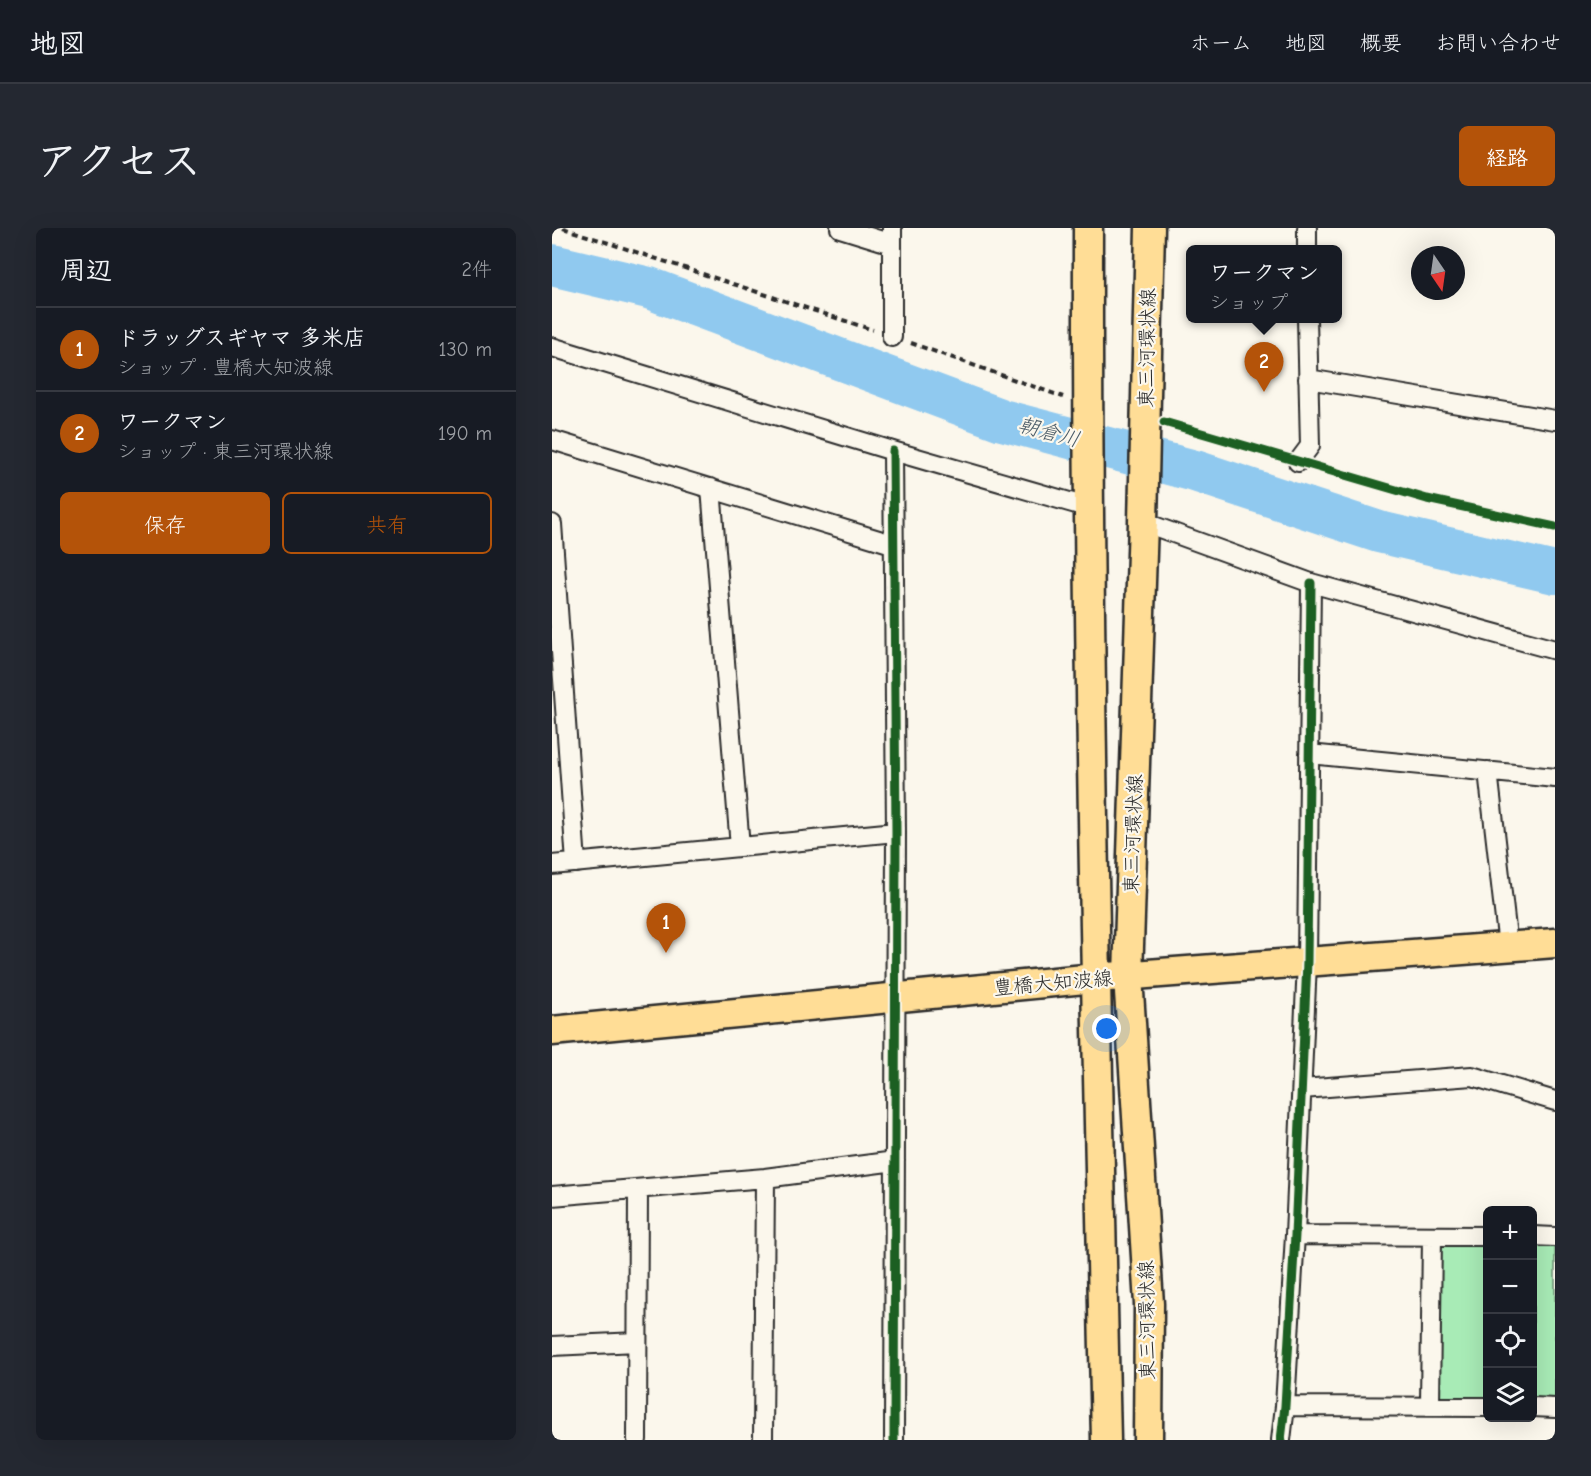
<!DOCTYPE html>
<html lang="ja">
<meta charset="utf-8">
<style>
:root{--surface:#171b24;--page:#242831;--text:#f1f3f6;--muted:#9ea1a6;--line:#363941;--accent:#b45309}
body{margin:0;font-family:"Comic Neue","Klee One",sans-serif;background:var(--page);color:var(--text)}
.controls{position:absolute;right:18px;bottom:18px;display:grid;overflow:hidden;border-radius:9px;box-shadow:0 6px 24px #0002}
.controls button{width:54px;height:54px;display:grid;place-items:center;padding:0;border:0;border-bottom:2px solid var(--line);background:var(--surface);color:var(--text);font:30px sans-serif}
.compass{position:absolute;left:859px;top:18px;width:54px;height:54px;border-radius:50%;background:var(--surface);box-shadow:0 6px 24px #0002;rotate:167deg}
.you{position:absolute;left:555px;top:801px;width:21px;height:21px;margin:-15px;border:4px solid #fff;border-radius:50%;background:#1a73e8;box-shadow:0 0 0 9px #1a73e833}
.badge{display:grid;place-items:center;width:39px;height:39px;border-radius:50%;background:var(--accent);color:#fff;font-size:20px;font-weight:700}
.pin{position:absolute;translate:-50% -50px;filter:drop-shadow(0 2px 3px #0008)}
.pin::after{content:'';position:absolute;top:32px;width:21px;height:18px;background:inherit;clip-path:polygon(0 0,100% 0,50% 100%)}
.popup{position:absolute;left:634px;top:17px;width:156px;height:78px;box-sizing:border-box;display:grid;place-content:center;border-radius:9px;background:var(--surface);filter:drop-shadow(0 2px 4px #0005);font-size:20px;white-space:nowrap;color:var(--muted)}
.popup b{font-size:22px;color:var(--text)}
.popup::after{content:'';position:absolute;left:50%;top:100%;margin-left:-12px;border:12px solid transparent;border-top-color:var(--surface)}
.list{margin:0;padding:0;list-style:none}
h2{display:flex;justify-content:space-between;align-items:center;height:78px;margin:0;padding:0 24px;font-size:26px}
h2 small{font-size:20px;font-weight:400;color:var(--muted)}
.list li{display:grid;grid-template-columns:39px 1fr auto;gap:18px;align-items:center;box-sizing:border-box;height:84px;padding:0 24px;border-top:2px solid var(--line)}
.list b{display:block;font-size:22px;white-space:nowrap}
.list p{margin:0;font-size:20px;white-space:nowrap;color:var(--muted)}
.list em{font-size:20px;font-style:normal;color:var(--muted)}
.actions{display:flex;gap:12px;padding:18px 24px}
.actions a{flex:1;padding:14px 0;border:2px solid var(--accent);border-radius:9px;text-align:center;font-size:21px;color:var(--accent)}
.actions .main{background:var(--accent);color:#fff}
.icon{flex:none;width:33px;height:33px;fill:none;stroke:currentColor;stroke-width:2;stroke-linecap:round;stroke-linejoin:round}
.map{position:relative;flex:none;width:1003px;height:1212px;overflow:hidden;border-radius:9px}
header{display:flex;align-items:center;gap:36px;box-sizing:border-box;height:84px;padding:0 30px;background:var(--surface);border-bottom:2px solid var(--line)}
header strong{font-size:28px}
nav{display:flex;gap:33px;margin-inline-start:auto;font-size:21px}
.intro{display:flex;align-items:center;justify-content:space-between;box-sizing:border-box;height:144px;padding:0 36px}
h1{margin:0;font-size:42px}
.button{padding:15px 27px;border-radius:9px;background:var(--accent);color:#fff;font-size:21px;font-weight:700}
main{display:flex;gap:36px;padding:0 36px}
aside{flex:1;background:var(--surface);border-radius:9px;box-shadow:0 6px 24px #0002}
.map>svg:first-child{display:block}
</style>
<header>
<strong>地図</strong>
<nav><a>ホーム</a><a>地図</a><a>概要</a><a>お問い合わせ</a></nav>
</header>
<div class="intro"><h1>アクセス</h1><a class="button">経路</a></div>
<main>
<aside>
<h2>周辺<small>2件</small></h2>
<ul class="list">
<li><span class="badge">1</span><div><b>ドラッグスギヤマ 多米店</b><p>ショップ · 豊橋大知波線</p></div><em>130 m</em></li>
<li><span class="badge">2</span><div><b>ワークマン</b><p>ショップ · 東三河環状線</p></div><em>190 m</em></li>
</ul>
<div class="actions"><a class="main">保存</a><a>共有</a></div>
</aside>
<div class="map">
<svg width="1003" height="1212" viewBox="0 0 1003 1212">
<rect width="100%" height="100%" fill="#fbf7ec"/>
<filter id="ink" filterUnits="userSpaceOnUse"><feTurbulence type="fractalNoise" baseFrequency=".0167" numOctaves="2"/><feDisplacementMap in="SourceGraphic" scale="12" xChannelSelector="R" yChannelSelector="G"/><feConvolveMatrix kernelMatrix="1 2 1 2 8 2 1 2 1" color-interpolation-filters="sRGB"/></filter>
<g filter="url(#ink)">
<!-- green -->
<path fill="#a8ebb6" stroke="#6a8b70" stroke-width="1.5" d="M880 1008H935V1179L878 1177Z
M981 1008 1003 1009V1180L981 1179Z"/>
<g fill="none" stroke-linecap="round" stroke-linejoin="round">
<!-- river -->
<path stroke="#90c9ef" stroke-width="42" d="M0 37 97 60 450 192 643 243 827 304 1003 345"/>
<defs>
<path id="minor" d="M288 0 340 16
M755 0V21
M340 109V0
M0 119 341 223 538 280
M756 151 1003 192
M0 212 340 316
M341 223 344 604 342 1212
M746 234 758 218 755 90
M159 260 188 619
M591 294 759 355 1003 422
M0 296 24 635
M757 526 1003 550
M936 543 956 718
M0 637 344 604
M750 861 920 848 1003 873
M0 968 213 950 343 933
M743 1007 936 1008
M981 1008 1003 1009
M0 1118 85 1114
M878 1177 880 1008
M733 1178 936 1179
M981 1179 1003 1180
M85 1212 86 961
M211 1212 213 950
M729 1212 733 1178 743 1007 755 734 759 355"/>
<path id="primary" d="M536 0C535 404 545 808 554 1212
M0 803 543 750 1003 715
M596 1212 597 1076 576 748 591 294 598 0"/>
</defs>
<!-- minor casing -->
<use href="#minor" stroke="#2b2b2b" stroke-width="22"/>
<!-- primary casing -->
<use href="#primary" stroke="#2b2b2b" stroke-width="33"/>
<!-- path -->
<path stroke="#2b2b2b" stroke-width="4" stroke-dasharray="6 4.5" stroke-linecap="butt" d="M11 0 321 102
M359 115 511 169
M619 196 729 229
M765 240 875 271 1003 299"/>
<!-- minor -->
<use href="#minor" stroke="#fbf7ec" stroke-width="18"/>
<!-- primary -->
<use href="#primary" stroke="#ffdd96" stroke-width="28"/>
<defs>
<path id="cycleway" d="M612 194 875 271 1003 299
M341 223 344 604 342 1212
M729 1212 733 1178 743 1007 755 734 759 355"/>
</defs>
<!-- cycleway casing -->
<use href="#cycleway" stroke="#fbf7ec" stroke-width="13"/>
<!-- cycleway -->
<use href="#cycleway" stroke="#1b5e20" stroke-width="9"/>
</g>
</g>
<g text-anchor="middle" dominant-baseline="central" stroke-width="4.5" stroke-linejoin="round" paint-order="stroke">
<!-- street labels -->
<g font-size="20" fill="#2b2b2b" stroke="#fbf7ec">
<text transform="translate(595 120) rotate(-89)">東三河環状線</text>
<text transform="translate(581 606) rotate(-88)">東三河環状線</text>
<text transform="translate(501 755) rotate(-5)">豊橋大知波線</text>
<text transform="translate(595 1092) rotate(-91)">東三河環状線</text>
</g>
<!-- water labels -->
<g font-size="21" font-style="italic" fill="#495a66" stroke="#fbf7ec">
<text transform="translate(497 204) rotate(15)">朝倉川</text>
</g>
</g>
</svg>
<div class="controls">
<button>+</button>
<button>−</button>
<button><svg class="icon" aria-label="locate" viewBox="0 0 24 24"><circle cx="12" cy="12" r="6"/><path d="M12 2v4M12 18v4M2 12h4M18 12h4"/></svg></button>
<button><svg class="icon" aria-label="layers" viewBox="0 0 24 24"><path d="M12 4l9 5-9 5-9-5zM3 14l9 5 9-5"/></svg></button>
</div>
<svg class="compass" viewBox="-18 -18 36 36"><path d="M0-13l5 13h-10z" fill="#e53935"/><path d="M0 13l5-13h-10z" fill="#9ea1a6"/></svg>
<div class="you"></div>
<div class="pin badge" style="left:114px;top:725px">1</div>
<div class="pin badge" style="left:712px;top:164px">2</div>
<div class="popup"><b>ワークマン</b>ショップ</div>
</div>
</main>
